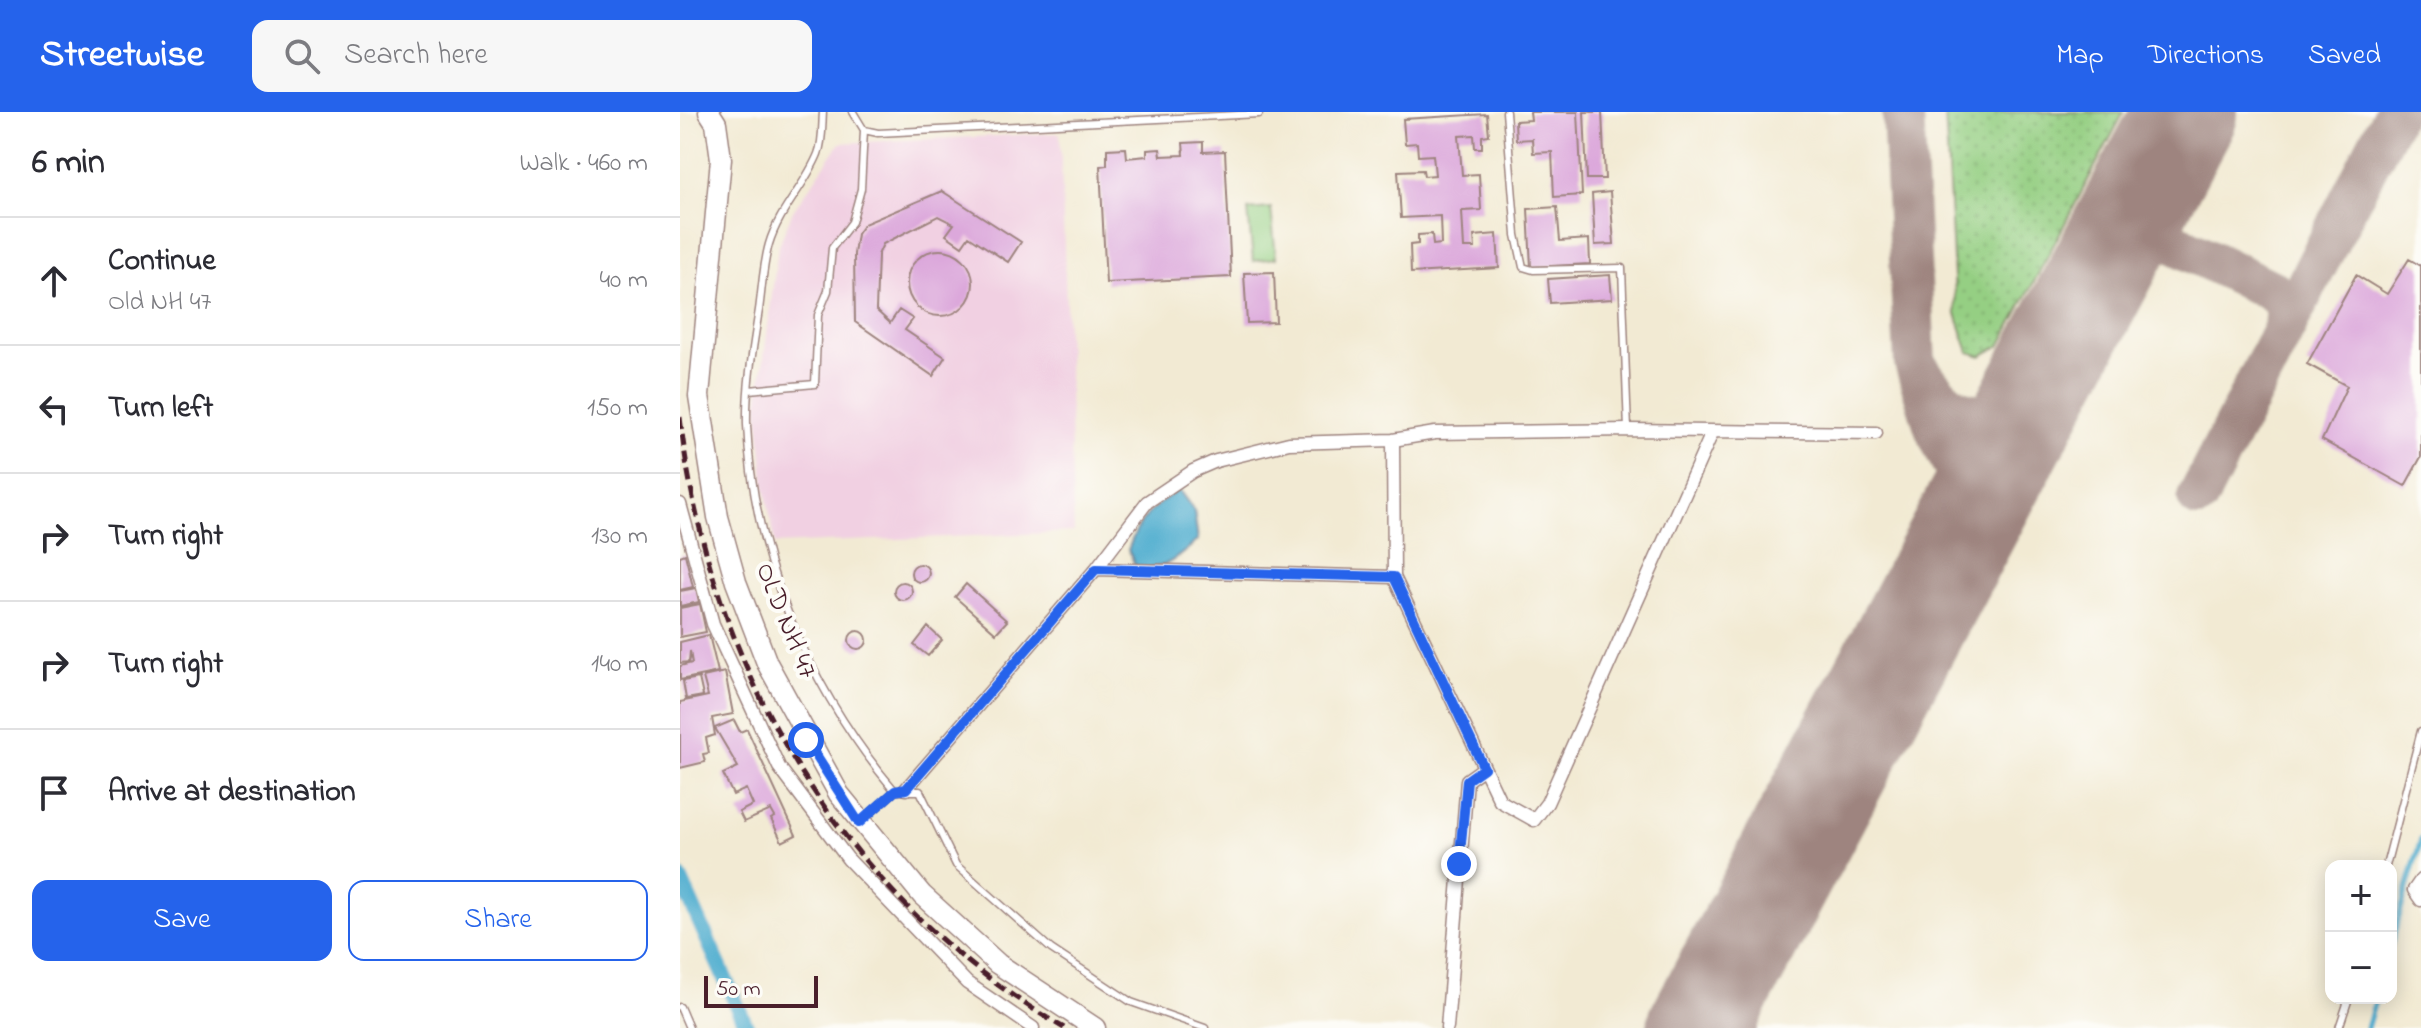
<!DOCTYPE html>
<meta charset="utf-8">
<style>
:root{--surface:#fff;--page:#f7f7f7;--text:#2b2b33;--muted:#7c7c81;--line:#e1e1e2;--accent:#2563eb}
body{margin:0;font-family:"Indie Flower",sans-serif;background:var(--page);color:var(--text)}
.controls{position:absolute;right:24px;bottom:24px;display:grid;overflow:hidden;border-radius:16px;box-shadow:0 4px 20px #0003}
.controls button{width:72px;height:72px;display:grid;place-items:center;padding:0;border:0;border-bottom:2px solid var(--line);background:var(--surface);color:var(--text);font:40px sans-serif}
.scale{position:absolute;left:24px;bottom:20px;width:114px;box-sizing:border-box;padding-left:8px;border:4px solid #4a1f2b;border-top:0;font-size:22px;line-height:28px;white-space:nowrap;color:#4a1f2b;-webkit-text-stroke:6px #fdfcf7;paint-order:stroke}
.stop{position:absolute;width:24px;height:24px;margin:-18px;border:6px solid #2563eb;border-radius:50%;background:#fff}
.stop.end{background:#2563eb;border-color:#fff;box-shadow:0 2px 8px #0008}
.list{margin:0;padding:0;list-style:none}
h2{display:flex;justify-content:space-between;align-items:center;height:104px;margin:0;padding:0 32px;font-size:34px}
h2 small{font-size:26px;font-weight:400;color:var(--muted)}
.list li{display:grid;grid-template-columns:52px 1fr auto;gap:24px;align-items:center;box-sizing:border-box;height:128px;padding:0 32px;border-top:2px solid var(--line)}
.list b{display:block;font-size:30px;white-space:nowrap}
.list p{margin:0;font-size:26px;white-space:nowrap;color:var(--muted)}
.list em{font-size:26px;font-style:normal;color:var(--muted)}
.actions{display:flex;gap:16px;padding:24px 32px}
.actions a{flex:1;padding:18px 0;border:2px solid var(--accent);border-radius:16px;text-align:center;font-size:28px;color:var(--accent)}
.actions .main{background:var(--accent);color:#fff}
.icon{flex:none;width:44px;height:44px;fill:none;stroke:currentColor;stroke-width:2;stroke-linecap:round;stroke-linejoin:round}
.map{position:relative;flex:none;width:1741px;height:916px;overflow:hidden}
header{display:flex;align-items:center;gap:48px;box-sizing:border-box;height:112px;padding:0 40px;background:var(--accent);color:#fff}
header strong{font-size:38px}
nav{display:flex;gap:44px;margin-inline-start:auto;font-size:28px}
.search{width:560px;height:72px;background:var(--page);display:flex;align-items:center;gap:20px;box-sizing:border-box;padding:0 28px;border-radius:16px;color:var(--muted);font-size:30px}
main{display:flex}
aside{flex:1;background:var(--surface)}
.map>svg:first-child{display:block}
</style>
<header>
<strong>Streetwise</strong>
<div class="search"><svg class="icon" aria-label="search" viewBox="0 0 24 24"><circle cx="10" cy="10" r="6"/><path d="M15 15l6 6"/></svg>Search here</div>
<nav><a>Map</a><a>Directions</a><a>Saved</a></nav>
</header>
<main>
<aside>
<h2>6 min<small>Walk · 460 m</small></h2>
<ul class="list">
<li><svg class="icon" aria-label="ahead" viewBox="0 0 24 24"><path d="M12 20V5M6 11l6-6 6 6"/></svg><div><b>Continue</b><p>Old NH 47</p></div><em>40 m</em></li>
<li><svg class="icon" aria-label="left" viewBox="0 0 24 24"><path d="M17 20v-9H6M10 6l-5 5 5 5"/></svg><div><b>Turn left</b></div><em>150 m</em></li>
<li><svg class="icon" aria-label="right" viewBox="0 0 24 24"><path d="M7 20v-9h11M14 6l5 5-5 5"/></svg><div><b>Turn right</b></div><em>130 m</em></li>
<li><svg class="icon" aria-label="right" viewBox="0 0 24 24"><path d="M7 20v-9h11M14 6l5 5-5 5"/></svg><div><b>Turn right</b></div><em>140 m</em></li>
<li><svg class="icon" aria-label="arrive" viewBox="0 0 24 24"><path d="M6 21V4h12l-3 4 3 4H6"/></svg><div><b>Arrive at destination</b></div></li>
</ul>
<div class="actions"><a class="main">Save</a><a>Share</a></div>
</aside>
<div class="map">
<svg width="1741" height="916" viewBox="0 0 1741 916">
<defs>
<pattern id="park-dots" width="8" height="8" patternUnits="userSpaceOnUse" patternTransform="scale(2)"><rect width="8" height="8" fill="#95cf83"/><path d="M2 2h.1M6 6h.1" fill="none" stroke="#82b171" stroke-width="1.8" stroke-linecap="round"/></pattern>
</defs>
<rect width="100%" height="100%" fill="#fdfcf7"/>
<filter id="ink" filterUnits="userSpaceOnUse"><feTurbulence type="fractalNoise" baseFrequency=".0125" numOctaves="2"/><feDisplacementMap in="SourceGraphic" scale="16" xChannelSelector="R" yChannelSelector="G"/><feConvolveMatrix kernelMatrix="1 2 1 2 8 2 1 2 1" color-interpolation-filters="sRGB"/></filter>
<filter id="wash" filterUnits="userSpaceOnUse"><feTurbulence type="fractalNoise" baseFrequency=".006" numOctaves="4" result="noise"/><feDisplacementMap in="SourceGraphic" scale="32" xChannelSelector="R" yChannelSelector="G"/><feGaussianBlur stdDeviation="1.8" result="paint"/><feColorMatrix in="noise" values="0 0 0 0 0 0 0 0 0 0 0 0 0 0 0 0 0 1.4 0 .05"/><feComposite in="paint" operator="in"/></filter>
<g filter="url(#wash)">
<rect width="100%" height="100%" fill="#f2ead3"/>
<!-- built -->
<path fill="#f1d0e2" d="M380 21 394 420 95 432 84 371 78 293 98 135 113 99 160 31Z"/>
<!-- green -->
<path fill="#95cf83" stroke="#707757" stroke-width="2" d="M591 96 596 146 573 149 568 98Z"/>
<!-- park -->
<path fill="url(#park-dots)" stroke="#707757" stroke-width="2" d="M1265 0H1444L1320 234 1301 244 1289 240 1276 202Z"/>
<!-- water -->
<path fill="#50adcf" stroke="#4d667d" stroke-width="2" d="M499 378 514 399 518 428C498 446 485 458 457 457L448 438C458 409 472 394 499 378Z"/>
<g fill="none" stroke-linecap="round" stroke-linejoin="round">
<!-- stream -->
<path stroke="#50adcf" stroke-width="5" d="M1711 833 1741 727
M1687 916 1696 886"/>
<!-- canal -->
<path stroke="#50adcf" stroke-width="16" d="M0 766 67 916"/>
<!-- taxiway -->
<path stroke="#9e847f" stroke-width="42" d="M1223 0 1235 251 1256 318 1280 367 1284 385 1263 457
M1438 128 1460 120 1480 124 1596 181 1606 195 1604 216
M1240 259C1288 332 1325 301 1372 252
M1518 385 1715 0"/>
<!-- runway -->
<path stroke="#9e847f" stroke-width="104" d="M1019 916 1506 0"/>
</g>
<g id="blocks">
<!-- building -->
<path fill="#dca8db" d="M850 0H898L902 83 874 85 872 40 853 41 852 27 836 28 835 9 851 8Z
M904 0H922L925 67H907Z
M807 2 809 23 802 24V36H795L794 23 779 24 782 63 799 62 801 98 782 99 784 136H795L794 124 817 122 819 156 731 161 730 133 738 132V123L752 122 753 133 761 132 760 104 721 106 718 59 743 58 744 64 755 63 753 43 738 44 737 31 725 32 723 7Z
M523 30V40L545 39 551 165 426 171 420 54 427 53V37L446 36 447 46 467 44V38L480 37 481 44 504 43 503 31Z
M262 79 341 130 328 150 289 124 282 134 266 123 274 112 258 104 203 132 198 143 196 198 210 211 219 198 233 207 225 218 265 245 253 264 175 210 174 142 177 122 184 112Z
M930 80 934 132 915 133 912 82Z
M877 95 880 129 909 127 910 152 851 155 848 97Z
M227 171a33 33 0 1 1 66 0a33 33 0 1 1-66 0Z
M1729 147 1741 154V345L1725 374 1642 328 1667 274 1627 252 1676 163 1707 182Z
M594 160 596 210 567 211 564 161Z
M930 163 932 187 870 191 868 167Z
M5 442 13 475 0 478V444Z
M231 461a9 9 0 1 1 18 0a9 9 0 1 1-18 0Z
M214 479a9 9 0 1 1 18 0a9 9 0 1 1-18 0Z
M286 472 327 509 316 521 275 485Z
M16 476 19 490 0 494V479Z
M20 492 26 520 0 525V496Z
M248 515 262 528 248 544 234 533Z
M169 528a9 9 0 1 1 18 0a9 9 0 1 1-18 0Z
M29 523 38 560 0 568V554L12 551 10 539 9 550 0 551V530Z
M45 560 53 602 32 606 35 623 26 626 29 641 23 642 25 650 0 656V590L28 584 23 565Z
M19 566 23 584 6 587 3 569Z
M54 608 60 620 67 617 116 723 102 730 91 707 95 705 91 698 64 710 59 700 73 693 66 677 53 683 43 662 58 655 35 616Z"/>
</g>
</g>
<g filter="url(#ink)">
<use href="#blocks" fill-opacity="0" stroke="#9e847f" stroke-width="2"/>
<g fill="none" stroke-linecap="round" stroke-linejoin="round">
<defs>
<path id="lane" d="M143 0C142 13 143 30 138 42 125 74 99 98 89 132 83 153 82 177 79 198 73 235 66 276 67 313 73 448 129 577 215 679H240L276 753 371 837 451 890 525 916
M173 0 184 18 198 21 579 2
M826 0 836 123 843 155 853 158 942 156 948 318
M69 278 135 272 138 203 148 179 152 136 172 110 181 77 184 18
M185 706 215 679
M1706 754 1741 619
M0 895 9 916
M1659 916 1669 886"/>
<path id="street" d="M713 328 714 465 820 689 854 708 867 691 1032 321
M0 392 33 512 99 655 168 747 287 871 353 916
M416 457 714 465
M226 677 416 457 467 390 513 359 536 349 609 331 713 328 755 321 948 318 1196 321
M1741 768 1734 778 1741 788
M767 916 787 668 804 656"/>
<path id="primary" d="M29 0 36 11 41 47 19 284 38 405 56 470 87 551 159 682 242 783 318 852 415 916"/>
</defs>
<!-- lane casing -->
<use href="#lane" stroke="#9e847f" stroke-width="9"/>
<!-- street casing -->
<use href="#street" stroke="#9e847f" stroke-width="15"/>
<!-- primary casing -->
<use href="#primary" stroke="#9e847f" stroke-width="23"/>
<!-- lane -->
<use href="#lane" stroke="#fff" stroke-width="6"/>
<!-- street -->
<use href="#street" stroke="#fff" stroke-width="12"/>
<!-- primary -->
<use href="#primary" stroke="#fff" stroke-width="20"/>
<!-- rail -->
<path stroke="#4a1f2b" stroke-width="5" stroke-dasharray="12 6" stroke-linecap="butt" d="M0 305C29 558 162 787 384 916"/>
</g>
</g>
<g fill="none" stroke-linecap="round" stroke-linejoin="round" filter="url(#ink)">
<!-- route -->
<path stroke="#2563eb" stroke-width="10" d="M126 628 179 711 215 679 226 677 416 457 714 465 804 656 787 668 779 752"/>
</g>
<g text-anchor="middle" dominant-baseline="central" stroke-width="8" stroke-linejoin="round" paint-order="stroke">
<!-- street labels -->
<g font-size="28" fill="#4a1f2b" stroke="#fdfcf7">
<text transform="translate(105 509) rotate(68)">OLD NH 47</text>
</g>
</g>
</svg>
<div class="controls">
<button>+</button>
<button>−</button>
</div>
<div class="scale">50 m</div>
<div class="stop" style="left:126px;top:628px"></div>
<div class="stop end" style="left:779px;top:752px"></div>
</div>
</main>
